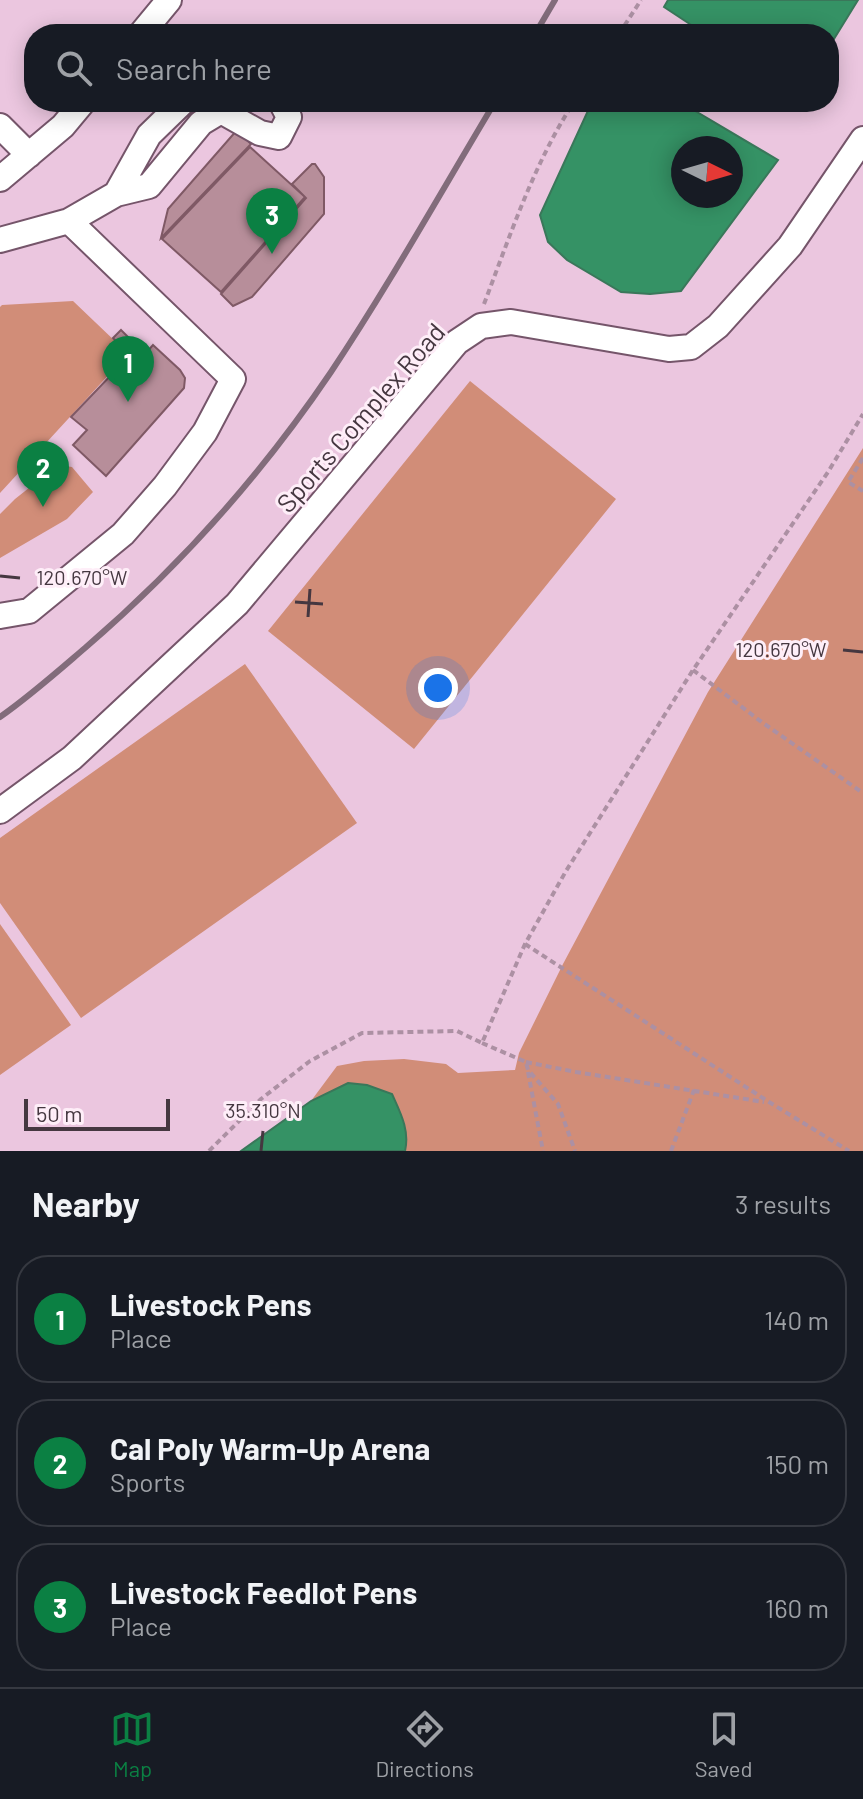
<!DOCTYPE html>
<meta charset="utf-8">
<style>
:root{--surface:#171b24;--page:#20242c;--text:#f1f3f6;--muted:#9ea1a6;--line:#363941;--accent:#0b8043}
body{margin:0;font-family:Barlow,sans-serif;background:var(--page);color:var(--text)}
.compass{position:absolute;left:671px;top:136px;width:72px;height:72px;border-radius:50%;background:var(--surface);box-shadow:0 4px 20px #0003;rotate:95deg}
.scale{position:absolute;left:24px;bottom:20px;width:146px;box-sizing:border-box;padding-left:8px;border:4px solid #453740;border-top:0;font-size:22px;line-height:28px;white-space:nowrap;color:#453740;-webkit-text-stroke:6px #feeef8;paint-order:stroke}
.you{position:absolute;left:438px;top:688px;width:28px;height:28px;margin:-20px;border:6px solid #fff;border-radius:50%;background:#1a73e8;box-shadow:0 0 0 12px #1a73e833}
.badge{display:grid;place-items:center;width:52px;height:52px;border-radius:50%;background:var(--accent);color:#fff;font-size:26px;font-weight:700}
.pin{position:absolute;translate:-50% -66px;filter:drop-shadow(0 2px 4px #0008)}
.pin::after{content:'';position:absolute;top:42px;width:28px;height:24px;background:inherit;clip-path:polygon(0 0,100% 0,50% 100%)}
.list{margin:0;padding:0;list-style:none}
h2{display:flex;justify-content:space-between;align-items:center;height:104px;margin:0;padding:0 32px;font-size:34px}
h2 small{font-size:26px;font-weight:400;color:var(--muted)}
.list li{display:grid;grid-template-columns:52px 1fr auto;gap:24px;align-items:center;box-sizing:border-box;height:128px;margin:0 16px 16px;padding:0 16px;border:2px solid var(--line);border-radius:32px}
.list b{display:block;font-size:30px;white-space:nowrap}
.list p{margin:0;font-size:26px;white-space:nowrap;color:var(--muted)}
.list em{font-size:26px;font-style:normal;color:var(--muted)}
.icon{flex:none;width:44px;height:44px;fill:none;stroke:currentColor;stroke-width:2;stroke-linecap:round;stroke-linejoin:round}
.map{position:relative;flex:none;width:863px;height:1151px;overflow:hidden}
.search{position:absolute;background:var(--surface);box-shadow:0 4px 20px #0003;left:24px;right:24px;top:24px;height:88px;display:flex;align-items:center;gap:20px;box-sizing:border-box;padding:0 28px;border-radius:32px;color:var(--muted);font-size:30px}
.sheet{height:536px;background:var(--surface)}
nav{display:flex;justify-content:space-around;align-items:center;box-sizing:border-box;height:112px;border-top:2px solid var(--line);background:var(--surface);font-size:22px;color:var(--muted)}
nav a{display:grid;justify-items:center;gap:4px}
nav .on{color:var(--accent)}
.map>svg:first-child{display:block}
</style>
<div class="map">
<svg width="863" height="1151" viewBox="0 0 863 1151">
<rect width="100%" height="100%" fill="#ebc6df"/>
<!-- green -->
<path fill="#d18d78" d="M73 301 117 343 114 369 0 493V307L2 305Z
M470 381 616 499 414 749 268 631Z
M863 448V1151H405L407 1141 348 1083 311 1101 337 1066 364 1061 404 1059 446 1064 458 1073 515 1070 519 1053 563 964 708 692Z
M58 465 72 467 93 492 67 519 0 558V514L15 499Z
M245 664 357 823 81 1018 0 903V838Z
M0 924 71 1025 0 1075Z"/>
<!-- water -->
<path fill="#359265" stroke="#3a775a" stroke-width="2" fill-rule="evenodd" d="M668 0H858L829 47V34H705L664 7Z
M592 102H680L778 160 681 291 650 294 621 292 567 260 548 242 540 215ZM731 148V196H683V148Z
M348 1083 367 1085 392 1094C400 1112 410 1130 405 1151H241L311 1101Z"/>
<!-- building -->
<path fill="#b78e9a" stroke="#7f5965" stroke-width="2" d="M237 130 251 144 161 238 168 209Z
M250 147 305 197 221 292 162 239Z
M312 164H315L324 177V214L252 297 233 306 221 294 306 198 292 184Z
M121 330 134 343 125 351 113 338Z
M153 345 180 370 185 378 184 388 106 476 73 445 87 430 71 417 114 372 131 370Z"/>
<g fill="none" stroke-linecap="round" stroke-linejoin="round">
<defs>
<path id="minor" d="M141 34 169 0
M0 126 29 155
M0 179 63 126 83 102
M116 194 149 135 183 102
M69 221 116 194 149 186 201 123 221 111 260 133 279 137 289 117 281 102
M0 240 69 221 233 379 205 432 165 486 123 534 29 611 0 616
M0 811 72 758 237 604 457 342 481 326 511 322 669 349 691 347 718 326 790 246 863 139"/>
</defs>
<!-- minor casing -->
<use href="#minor" stroke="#75556a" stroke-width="28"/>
<!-- path -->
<path stroke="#ac90a3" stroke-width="4" stroke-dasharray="6 4" stroke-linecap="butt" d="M619 34 641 0
M484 304C510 236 534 163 574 102
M863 458 848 482 863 491
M693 670 763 723 863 793
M525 944 769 1102 849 1151
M482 1043 526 1062 528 1070 558 1104 575 1151
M526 1062 576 1072 764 1102
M528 1072 543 1151
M209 1151 261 1099 310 1061 362 1033 457 1031 482 1043 525 944 566 871 693 670 828 472 863 414
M671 1151 694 1090"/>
<!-- minor -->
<use href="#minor" stroke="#fff" stroke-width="24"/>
<!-- rail -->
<path stroke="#826c7b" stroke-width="6" d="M535 34 555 0
M0 717C30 696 57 672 85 648 178 568 262 474 331 372 389 285 441 192 495 102"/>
</g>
<!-- ticks -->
<path fill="none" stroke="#453740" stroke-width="3" d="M0 576 20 578M295 602 323 604M308 617 310 589M843 650 863 652M261 1151 263 1131"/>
<g text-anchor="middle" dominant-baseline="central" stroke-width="6" stroke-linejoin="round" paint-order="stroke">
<!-- street labels -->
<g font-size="26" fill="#453740" stroke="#feeef8">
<text transform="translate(360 417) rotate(-49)">Sports Complex Road</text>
</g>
</g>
<g font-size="20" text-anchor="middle" fill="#453740" stroke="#feeef8" stroke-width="6" stroke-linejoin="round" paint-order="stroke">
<text x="82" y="585">120.670°W</text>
<text x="781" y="657">120.670°W</text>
<text x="263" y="1118">35.310°N</text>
</g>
</svg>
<svg class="compass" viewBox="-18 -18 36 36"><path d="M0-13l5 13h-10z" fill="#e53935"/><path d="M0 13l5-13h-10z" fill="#9ea1a6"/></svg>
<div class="scale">50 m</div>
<div class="you"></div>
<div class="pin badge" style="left:128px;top:402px">1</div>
<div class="pin badge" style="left:43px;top:507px">2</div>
<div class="pin badge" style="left:272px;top:254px">3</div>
<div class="search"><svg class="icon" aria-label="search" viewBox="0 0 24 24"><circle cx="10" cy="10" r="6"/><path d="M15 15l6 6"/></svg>Search here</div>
</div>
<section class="sheet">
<h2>Nearby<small>3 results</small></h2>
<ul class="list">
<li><span class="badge">1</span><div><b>Livestock Pens</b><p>Place</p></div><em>140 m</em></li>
<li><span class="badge">2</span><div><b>Cal Poly Warm-Up Arena</b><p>Sports</p></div><em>150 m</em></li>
<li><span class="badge">3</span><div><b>Livestock Feedlot Pens</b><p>Place</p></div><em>160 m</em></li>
</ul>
</section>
<nav>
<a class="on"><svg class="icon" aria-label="map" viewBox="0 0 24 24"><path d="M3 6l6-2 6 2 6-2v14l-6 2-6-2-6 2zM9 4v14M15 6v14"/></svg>Map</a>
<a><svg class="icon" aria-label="directions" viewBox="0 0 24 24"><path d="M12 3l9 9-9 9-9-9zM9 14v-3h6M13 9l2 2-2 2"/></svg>Directions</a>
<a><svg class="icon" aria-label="saved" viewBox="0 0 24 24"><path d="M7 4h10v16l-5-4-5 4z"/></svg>Saved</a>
</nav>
